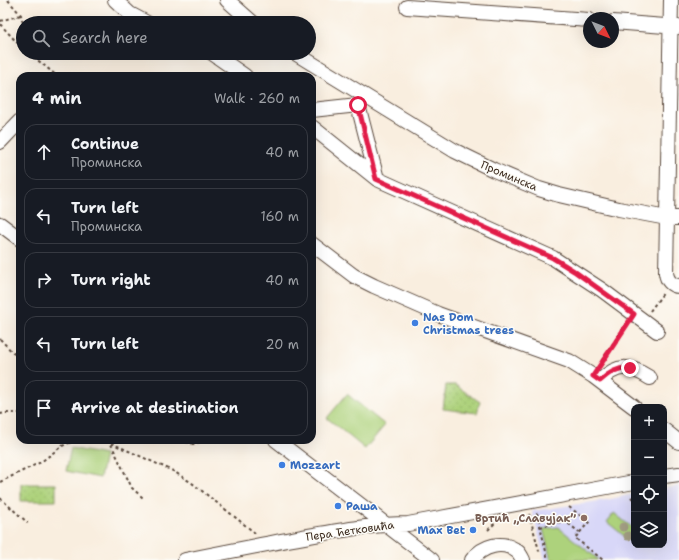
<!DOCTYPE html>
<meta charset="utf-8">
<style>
:root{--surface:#171b24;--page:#242831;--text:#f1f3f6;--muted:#9ea1a6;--line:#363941}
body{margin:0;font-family:"Shantell Sans",sans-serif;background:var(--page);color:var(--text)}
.controls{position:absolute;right:12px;bottom:12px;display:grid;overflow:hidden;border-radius:8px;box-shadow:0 4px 16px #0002}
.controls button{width:36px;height:36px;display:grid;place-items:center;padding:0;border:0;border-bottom:1px solid var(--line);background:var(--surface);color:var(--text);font:20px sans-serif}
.compass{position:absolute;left:583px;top:12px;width:36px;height:36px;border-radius:50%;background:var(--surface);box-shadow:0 4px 16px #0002;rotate:132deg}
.stop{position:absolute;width:12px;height:12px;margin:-9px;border:3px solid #e11d48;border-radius:50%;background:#fff}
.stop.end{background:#e11d48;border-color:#fff;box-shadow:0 1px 4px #0008}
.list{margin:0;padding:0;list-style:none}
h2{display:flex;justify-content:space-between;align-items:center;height:52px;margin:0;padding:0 16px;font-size:17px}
h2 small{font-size:13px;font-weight:400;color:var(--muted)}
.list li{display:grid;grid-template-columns:26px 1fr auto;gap:12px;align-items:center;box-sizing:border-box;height:56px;margin:0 8px 8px;padding:0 8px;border:1px solid var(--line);border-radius:12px}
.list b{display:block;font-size:15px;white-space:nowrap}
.list p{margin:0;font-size:13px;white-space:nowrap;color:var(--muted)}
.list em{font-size:13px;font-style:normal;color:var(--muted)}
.icon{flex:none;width:22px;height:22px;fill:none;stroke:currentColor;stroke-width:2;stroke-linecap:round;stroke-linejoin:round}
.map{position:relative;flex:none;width:679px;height:560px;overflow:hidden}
.search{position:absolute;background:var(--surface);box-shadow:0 4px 16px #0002;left:16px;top:16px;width:300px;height:44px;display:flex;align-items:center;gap:10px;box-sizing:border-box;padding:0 14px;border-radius:22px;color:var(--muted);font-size:15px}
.panel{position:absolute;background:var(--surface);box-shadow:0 4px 16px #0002;left:16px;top:72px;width:300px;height:372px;border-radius:12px}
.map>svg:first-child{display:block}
</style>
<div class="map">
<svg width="679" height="560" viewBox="0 0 679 560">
<defs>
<pattern id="park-dots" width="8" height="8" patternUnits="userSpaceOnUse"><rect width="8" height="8" fill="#add27b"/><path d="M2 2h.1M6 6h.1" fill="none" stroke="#96b46a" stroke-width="1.8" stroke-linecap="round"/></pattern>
</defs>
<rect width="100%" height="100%" fill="#fdfcf7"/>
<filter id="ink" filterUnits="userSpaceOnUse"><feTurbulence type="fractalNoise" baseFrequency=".025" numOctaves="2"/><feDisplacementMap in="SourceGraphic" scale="8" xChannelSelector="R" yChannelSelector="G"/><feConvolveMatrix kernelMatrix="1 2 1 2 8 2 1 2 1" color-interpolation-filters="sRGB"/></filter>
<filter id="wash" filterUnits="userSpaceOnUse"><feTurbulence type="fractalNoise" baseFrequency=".012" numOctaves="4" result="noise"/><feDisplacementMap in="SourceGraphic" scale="16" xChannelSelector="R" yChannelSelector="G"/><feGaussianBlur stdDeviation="0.9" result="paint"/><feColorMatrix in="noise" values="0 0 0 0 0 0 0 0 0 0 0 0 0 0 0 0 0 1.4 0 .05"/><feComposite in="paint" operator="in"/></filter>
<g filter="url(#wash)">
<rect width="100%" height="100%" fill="#f9eedf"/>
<!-- built -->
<path fill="#d8d7f8" d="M679 486V560H545L532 511 606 500 634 494V545H664V488Z"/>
<!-- green -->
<path fill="#add27b" stroke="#747e4c" d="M347 394 385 425 365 449 327 418Z
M71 448 105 455 100 478 66 471Z
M614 513 634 529V544L607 522Z
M558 527 598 559 597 560H551L543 529Z"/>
<!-- park -->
<path fill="url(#park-dots)" stroke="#747e4c" d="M446 385H455L480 402 477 413 443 409Z
M21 484H56V501H21Z"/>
</g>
<g filter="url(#ink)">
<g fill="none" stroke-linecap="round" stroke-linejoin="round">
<defs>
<path id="minor" d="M115 0 130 14 147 23
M227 0 253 23
M671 0 666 273C667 280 671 286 679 286
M407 7 589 20
M613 22 678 27
M212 53 245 76
M295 53 455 151 494 170 539 189 559 195 619 209 667 218H679
M365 96 358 105 377 179
M312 110 358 105
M312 127 377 179 553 258 602 290 657 331
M0 142 20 121
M0 224 20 239
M312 244 354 276 374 286 438 314 569 361 593 376 634 407
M600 381C618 363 629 365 650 378
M664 430 679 442
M276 440 432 560
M664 476 679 474
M185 560C230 551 275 542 320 534 349 529 378 524 408 524L634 482
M472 560C482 546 503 539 518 552 520 554 522 558 523 560"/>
</defs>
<!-- minor casing -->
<use href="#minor" stroke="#58473b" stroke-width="16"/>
<!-- path -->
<path stroke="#58473b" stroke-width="2" stroke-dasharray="3 3" stroke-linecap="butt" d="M8 0 21 15 23 24
M0 21 21 15
M0 24 23 49
M29 53 57 76
M650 311 664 292
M0 339 20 360
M602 361 626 325
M0 414 5 413H20
M106 440 111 443 173 471 192 483 255 533
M180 440 193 444 206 440
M111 444 132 488 143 498
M0 482 41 462 62 446 76 440
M631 497 634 500
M0 498 28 523
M569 507 589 522 575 538 603 560
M537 513 548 560
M529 514 540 554
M540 527 565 521 579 532
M488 530 497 521"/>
<!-- minor -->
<use href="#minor" stroke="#fff" stroke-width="14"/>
</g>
<!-- trees -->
<g fill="#a39e84">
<circle cx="623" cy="527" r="4.5"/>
<circle cx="628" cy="536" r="4.5"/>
</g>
</g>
<g fill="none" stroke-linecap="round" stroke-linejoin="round" filter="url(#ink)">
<!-- route -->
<path stroke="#e11d48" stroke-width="5" d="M358 105 376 179 553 258 574 271 634 314 593 376 600 381C608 373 617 367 630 368"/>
</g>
<!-- markers -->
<g fill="#3f7fe0" stroke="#fdfcf7" stroke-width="1.5">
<circle cx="415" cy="323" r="4"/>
<circle cx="282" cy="465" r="4"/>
<circle cx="338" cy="506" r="4"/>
<circle cx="473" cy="530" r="4"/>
</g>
<circle fill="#8d6e63" stroke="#fdfcf7" stroke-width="1.5" cx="584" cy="518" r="4"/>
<g text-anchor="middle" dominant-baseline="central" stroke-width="3" stroke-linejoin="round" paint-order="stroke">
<!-- street labels -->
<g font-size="11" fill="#3b2a1e" stroke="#fdfcf7">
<text transform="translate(509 176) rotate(23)">Проминска</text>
<text transform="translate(350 531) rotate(-8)">Пера Ћетковића</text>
</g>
<!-- shop labels -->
<g font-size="11" font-weight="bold" fill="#366cbe" stroke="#fdfcf7" text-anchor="start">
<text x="423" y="317">Nas Dom<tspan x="423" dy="13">Christmas trees</tspan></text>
<text x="290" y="465">Mozzart</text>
<text x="346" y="506">Раша</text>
<text x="465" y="530" text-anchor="end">Max Bet</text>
</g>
<!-- education labels -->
<g font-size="11" font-weight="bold" fill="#785e54" stroke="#fdfcf7" text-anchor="end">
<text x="576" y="518">Вртић „Славујак”</text>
</g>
</g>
</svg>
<div class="controls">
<button>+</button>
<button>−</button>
<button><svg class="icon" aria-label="locate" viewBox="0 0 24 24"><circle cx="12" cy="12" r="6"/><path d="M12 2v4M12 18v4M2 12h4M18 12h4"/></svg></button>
<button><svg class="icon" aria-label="layers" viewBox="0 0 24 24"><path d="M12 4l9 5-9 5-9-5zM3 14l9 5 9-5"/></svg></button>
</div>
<svg class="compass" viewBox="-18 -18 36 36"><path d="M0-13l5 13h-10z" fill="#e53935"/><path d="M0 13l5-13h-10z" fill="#9ea1a6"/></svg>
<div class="stop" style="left:358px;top:105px"></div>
<div class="stop end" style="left:630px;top:368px"></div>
<div class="search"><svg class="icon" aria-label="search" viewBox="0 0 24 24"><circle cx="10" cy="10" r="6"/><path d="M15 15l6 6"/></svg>Search here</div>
<section class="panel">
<h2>4 min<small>Walk · 260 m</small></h2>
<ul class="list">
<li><svg class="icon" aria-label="ahead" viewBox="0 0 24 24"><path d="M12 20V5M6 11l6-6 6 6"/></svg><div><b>Continue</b><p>Проминска</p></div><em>40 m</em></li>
<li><svg class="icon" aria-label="left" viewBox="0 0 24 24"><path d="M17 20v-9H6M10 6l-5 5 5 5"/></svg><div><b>Turn left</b><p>Проминска</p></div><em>160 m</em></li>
<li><svg class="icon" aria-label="right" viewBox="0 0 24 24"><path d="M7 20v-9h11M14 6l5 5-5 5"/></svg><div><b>Turn right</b></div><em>40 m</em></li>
<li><svg class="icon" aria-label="left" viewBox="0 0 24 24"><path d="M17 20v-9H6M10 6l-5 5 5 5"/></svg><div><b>Turn left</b></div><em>20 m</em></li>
<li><svg class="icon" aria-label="arrive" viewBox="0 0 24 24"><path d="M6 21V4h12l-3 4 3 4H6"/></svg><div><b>Arrive at destination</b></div></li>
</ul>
</section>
</div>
